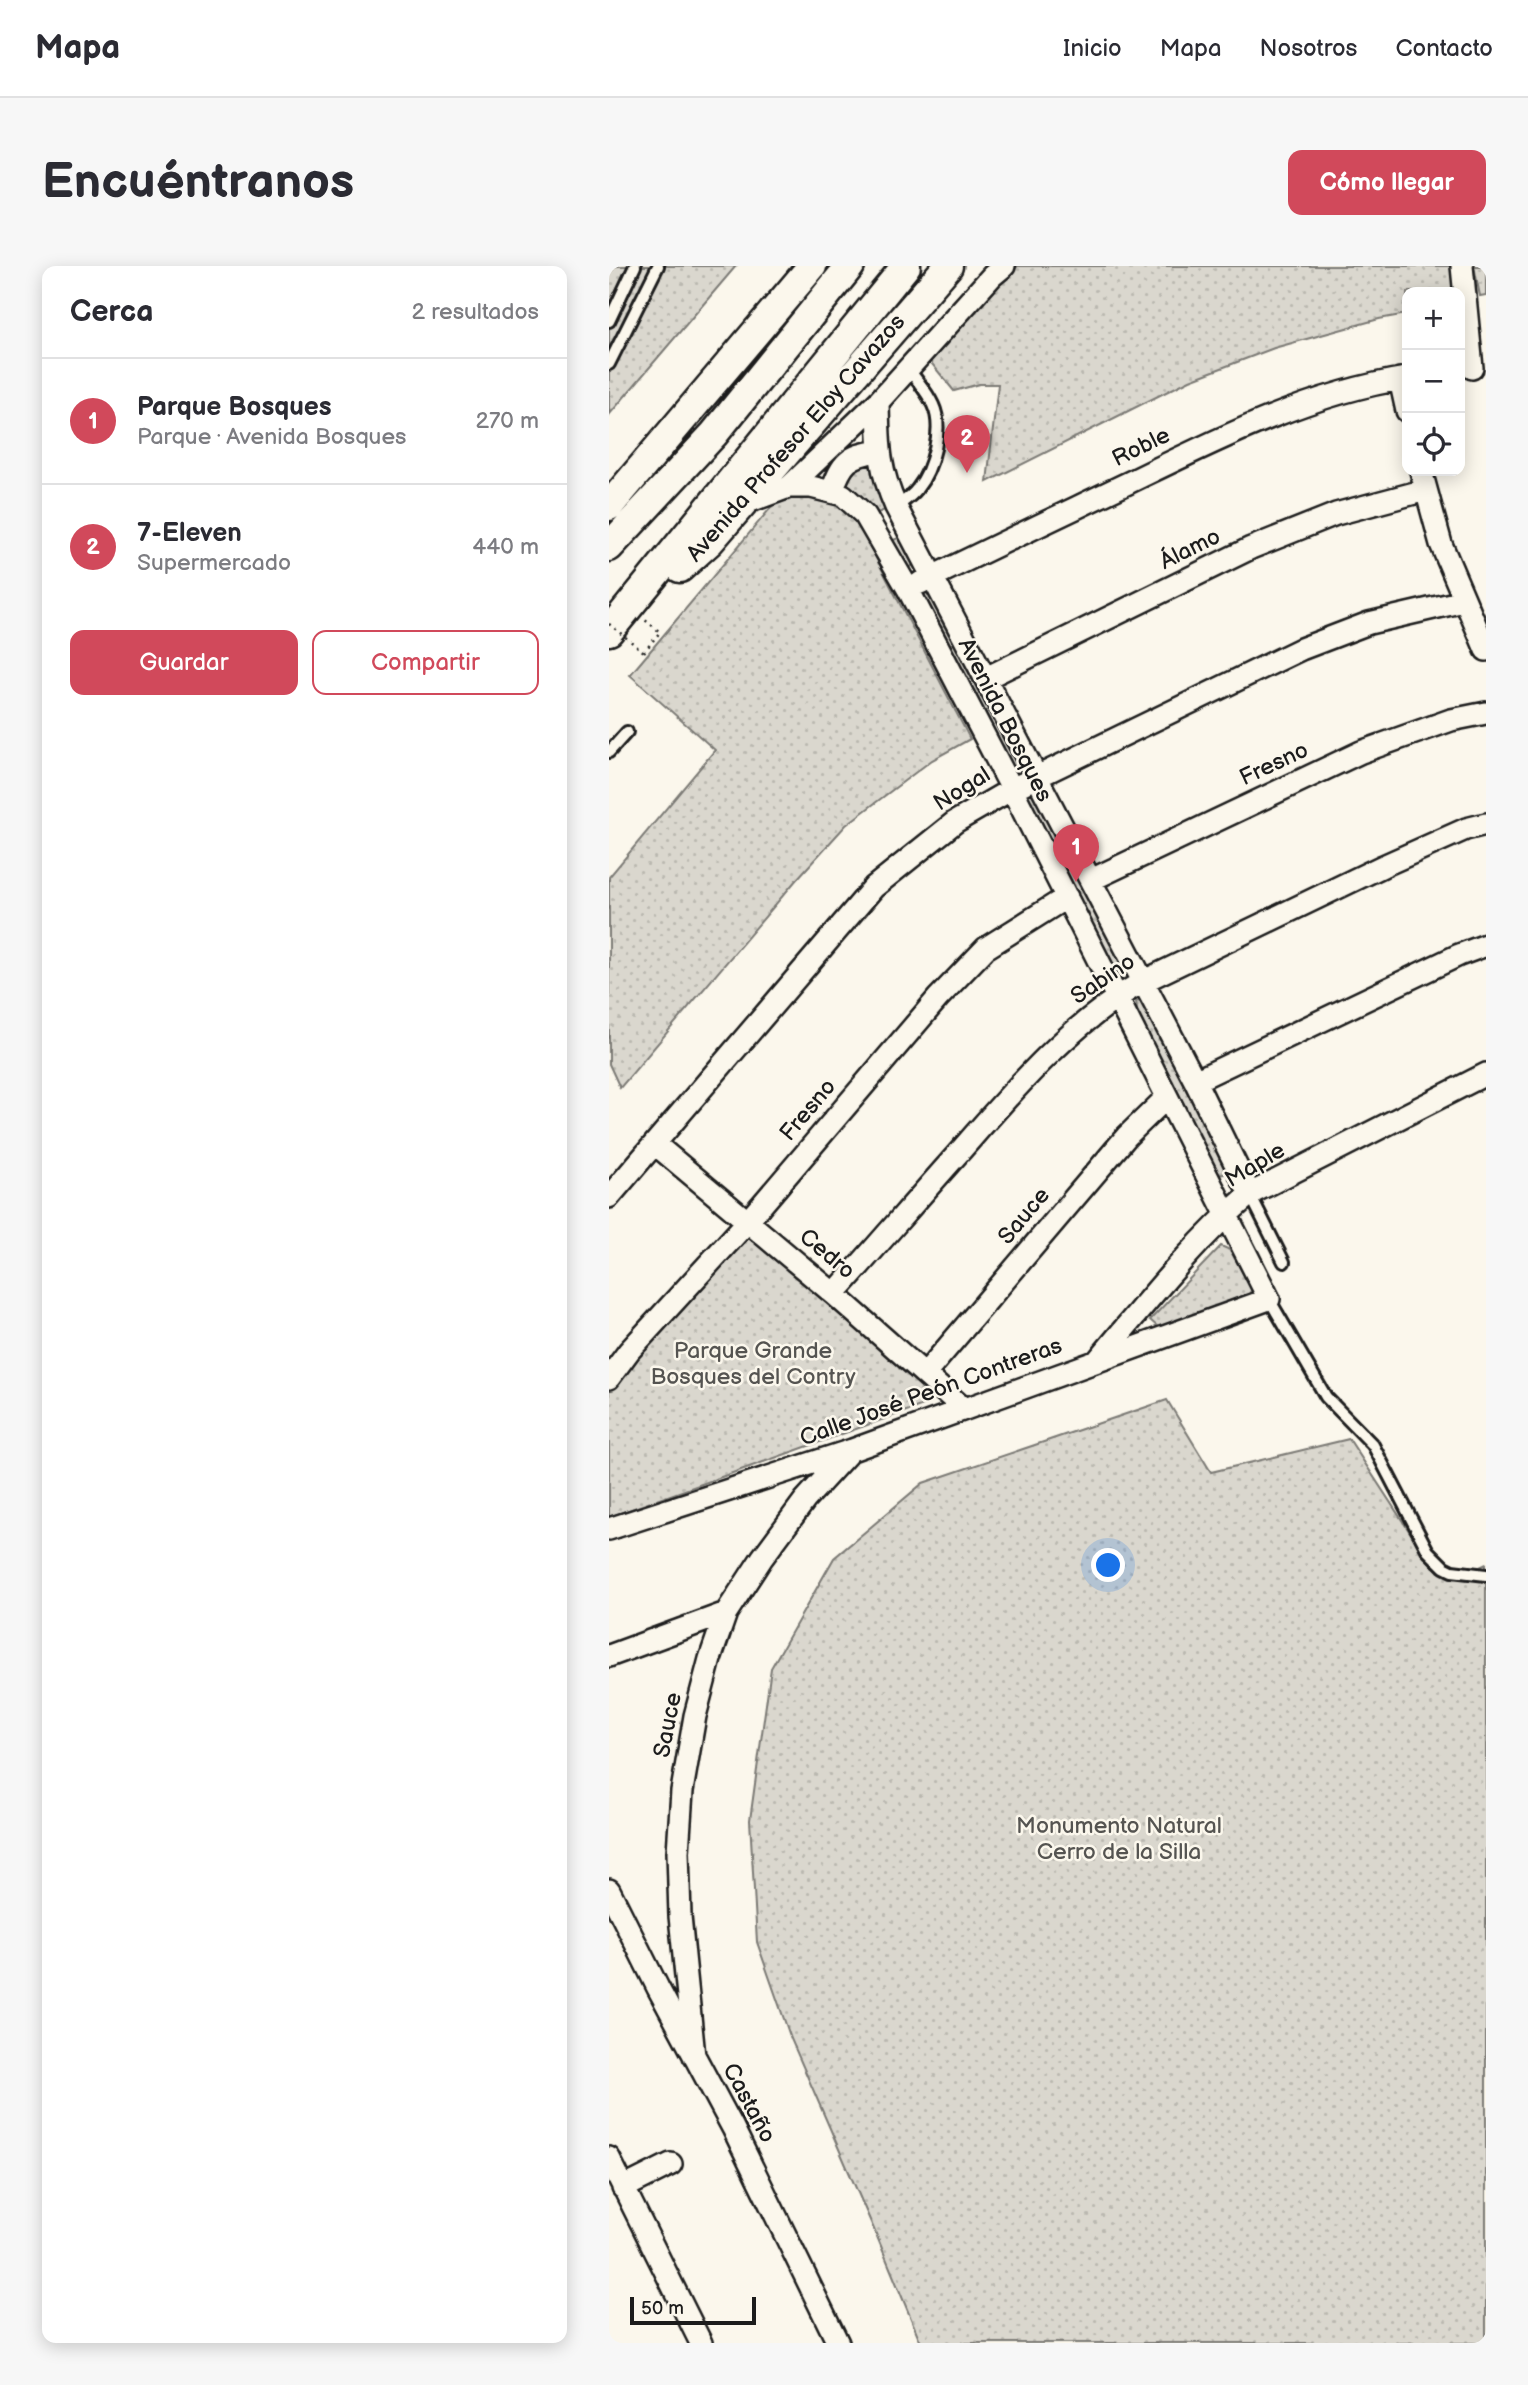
<!DOCTYPE html>
<html lang="es">
<meta charset="utf-8">
<style>
:root{--surface:#fff;--page:#f7f7f7;--text:#2b2b33;--muted:#7c7c81;--line:#e1e1e2;--accent:#d1495b}
body{margin:0;font-family:"Balsamiq Sans",sans-serif;background:var(--page);color:var(--text)}
.controls{position:absolute;right:21px;top:21px;display:grid;overflow:hidden;border-radius:14px;box-shadow:0 4px 18px #0003}
.controls button{width:63px;height:63px;display:grid;place-items:center;padding:0;border:0;border-bottom:2px solid var(--line);background:var(--surface);color:var(--text);font:35px sans-serif}
.scale{position:absolute;left:21px;bottom:18px;width:126px;box-sizing:border-box;padding-left:7px;border:4px solid #1c1c1c;border-top:0;font-size:19px;line-height:24px;white-space:nowrap;color:#1c1c1c;-webkit-text-stroke:5px #fbf7ec;paint-order:stroke}
.you{position:absolute;left:500px;top:1300px;width:24px;height:24px;margin:-18px;border:5px solid #fff;border-radius:50%;background:#1a73e8;box-shadow:0 0 0 10px #1a73e833}
.badge{display:grid;place-items:center;width:46px;height:46px;border-radius:50%;background:var(--accent);color:#fff;font-size:23px;font-weight:700}
.pin{position:absolute;translate:-50% -58px;filter:drop-shadow(0 2px 4px #0008)}
.pin::after{content:'';position:absolute;top:37px;width:24px;height:21px;background:inherit;clip-path:polygon(0 0,100% 0,50% 100%)}
.list{margin:0;padding:0;list-style:none}
h2{display:flex;justify-content:space-between;align-items:center;height:91px;margin:0;padding:0 28px;font-size:30px}
h2 small{font-size:23px;font-weight:400;color:var(--muted)}
.list li{display:grid;grid-template-columns:46px 1fr auto;gap:21px;align-items:center;box-sizing:border-box;height:126px;padding:0 28px;border-top:2px solid var(--line)}
.list b{display:block;font-size:26px;white-space:nowrap}
.list p{margin:0;font-size:23px;white-space:nowrap;color:var(--muted)}
.list em{font-size:23px;font-style:normal;color:var(--muted)}
.actions{display:flex;gap:14px;padding:21px 28px}
.actions a{flex:1;padding:16px 0;border:2px solid var(--accent);border-radius:14px;text-align:center;font-size:24px;color:var(--accent)}
.actions .main{background:var(--accent);color:#fff}
.icon{flex:none;width:38px;height:38px;fill:none;stroke:currentColor;stroke-width:2;stroke-linecap:round;stroke-linejoin:round}
.map{position:relative;flex:none;width:877px;height:2077px;overflow:hidden;border-radius:14px}
header{display:flex;align-items:center;gap:42px;box-sizing:border-box;height:98px;padding:0 35px;background:var(--surface);border-bottom:2px solid var(--line)}
header strong{font-size:33px}
nav{display:flex;gap:38px;margin-inline-start:auto;font-size:24px}
.intro{display:flex;align-items:center;justify-content:space-between;box-sizing:border-box;height:168px;padding:0 42px}
h1{margin:0;font-size:49px}
.button{padding:18px 32px;border-radius:14px;background:var(--accent);color:#fff;font-size:24px;font-weight:700}
main{display:flex;gap:42px;padding:0 42px}
aside{flex:1;background:var(--surface);border-radius:14px;box-shadow:0 4px 18px #0003}
.map>svg:first-child{display:block}
</style>
<header>
<strong>Mapa</strong>
<nav><a>Inicio</a><a>Mapa</a><a>Nosotros</a><a>Contacto</a></nav>
</header>
<div class="intro"><h1>Encuéntranos</h1><a class="button">Cómo llegar</a></div>
<main>
<aside>
<h2>Cerca<small>2 resultados</small></h2>
<ul class="list">
<li><span class="badge">1</span><div><b>Parque Bosques</b><p>Parque · Avenida Bosques</p></div><em>270 m</em></li>
<li><span class="badge">2</span><div><b>7-Eleven</b><p>Supermercado</p></div><em>440 m</em></li>
</ul>
<div class="actions"><a class="main">Guardar</a><a>Compartir</a></div>
</aside>
<div class="map">
<svg width="877" height="2077" viewBox="0 0 877 2077">
<defs>
<pattern id="grass-dots" width="8" height="8" patternUnits="userSpaceOnUse" patternTransform="scale(1.75)"><rect width="8" height="8" fill="#dad7ce"/><path d="M2 2h.1M6 6h.1" fill="none" stroke="#bab8b0" stroke-width="1.8" stroke-linecap="round"/></pattern>
</defs>
<rect width="100%" height="100%" fill="#fbf7ec"/>
<filter id="ink" filterUnits="userSpaceOnUse"><feTurbulence type="fractalNoise" baseFrequency=".0143" numOctaves="2"/><feDisplacementMap in="SourceGraphic" scale="14" xChannelSelector="R" yChannelSelector="G"/><feConvolveMatrix kernelMatrix="1 2 1 2 8 2 1 2 1" color-interpolation-filters="sRGB"/></filter>
<g filter="url(#ink)">
<!-- grass -->
<path fill="url(#grass-dots)" stroke="#7b7a75" stroke-width="2" d="M0 0H127L0 149Z
M409 0H844L847 26H798V48L770 53 665 82 581 114 378 216 389 118H370L345 125 319 93 362 42Z
M865 0H877V29L871 30Z
M263 196 281 242 266 248 254 232 232 213 236 204Z
M190 229C221 232 228 236 250 259L361 473 323 494 237 559 188 613 11 822 0 798V611L106 484 21 409 164 239Z
M294 270 308 297 297 303 282 275Z
M319 321 415 508 406 511 314 332 315 324Z
M426 524 518 699 515 707 506 709 417 530 419 525Z
M527 735 533 736 618 899 615 908 609 909 529 753Z
M144 971 324 1128 320 1137 0 1251V1124L20 1097 127 975Z
M612 980 621 984 643 1023 639 1030 550 1062 541 1054Z
M558 1134 602 1206 740 1173 823 1300 848 1312 877 1298V2077H312L267 1968 182 1773 148 1676 141 1554 162 1402 225 1292 314 1217Z"/>
<g fill="none" stroke-linecap="round" stroke-linejoin="round">
<defs>
<path id="service" d="M0 55 26 0
M0 98 49 0
M287 241C295 235 303 230 308 223 324 203 335 162 324 139 318 125 307 114 299 102
M0 486 18 466
M641 928 675 996
M660 1033 717 1131 764 1179 819 1285 835 1301 843 1305 877 1309"/>
<path id="minor" d="M853 0 863 102
M791 113 798 145
M269 136C270 179 269 200 287 241L586 815 641 928
M812 205 832 278 877 384
M180 221 269 136 383 10 395 0
M223 225C233 196 239 190 269 185
M311 317C380 283 450 250 519 217 607 174 700 127 798 112
M377 412 642 282 727 248 817 224
M482 614 752 486 842 454 877 447
M586 815 850 689 877 679
M46 878 225 1028 354 1142
M0 931 265 621 346 556 403 523 692 383 760 357 855 335
M225 1028C268 980 310 931 353 883 407 821 461 758 533 716L774 600 857 563 877 558
M489 1094C537 1037 584 977 641 928L877 808
M316 1108 518 870 558 831
M0 1112 20 1085 139 955 329 732 377 682 458 631
M0 1263 243 1184 660 1033 403 523 299 323 256 249 234 229 202 221H180L136 237
M0 1390 117 1347
M0 1624 49 1722 124 1862 229 2077
M85 1790 71 1650 69 1586 73 1525 86 1450 101 1393 117 1347 153 1292 196 1234 240 1186
M0 1892 92 2077
M14 1922 62 1898"/>
<path id="secondary" d="M0 240 203 0
M0 281 105 168 241 0
M71 302 101 275 339 0
M0 365 297 0"/>
</defs>
<!-- service casing -->
<use href="#service" stroke="#1c1c1c" stroke-width="16"/>
<!-- minor casing -->
<use href="#minor" stroke="#1c1c1c" stroke-width="26"/>
<!-- secondary casing -->
<use href="#secondary" stroke="#1c1c1c" stroke-width="33"/>
<!-- path -->
<path stroke="#1c1c1c" stroke-width="2.5" stroke-dasharray="2 5" stroke-linecap="butt" d="M35 386 51 366 36 354"/>
<!-- service -->
<use href="#service" stroke="#fbf7ec" stroke-width="10"/>
<!-- minor -->
<use href="#minor" stroke="#fbf7ec" stroke-width="21"/>
<!-- secondary -->
<use href="#secondary" stroke="#fbf7ec" stroke-width="28"/>
<!-- path-bridge -->
<path stroke="#1c1c1c" stroke-width="2.5" stroke-dasharray="2 5" stroke-linecap="butt" d="M0 358 35 386"/>
</g>
</g>
<g text-anchor="middle" dominant-baseline="central" stroke-width="5" stroke-linejoin="round" paint-order="stroke">
<!-- street labels -->
<g font-size="23" fill="#1c1c1c" stroke="#fbf7ec">
<text transform="translate(187 172) rotate(-49)">Avenida Profesor Eloy Cavazos</text>
<text transform="translate(532 181) rotate(-26)">Roble</text>
<text transform="translate(581 283) rotate(-26)">Álamo</text>
<text transform="translate(396 454) rotate(63)">Avenida Bosques</text>
<text transform="translate(665 498) rotate(-25)">Fresno</text>
<text transform="translate(353 523) rotate(-32)">Nogal</text>
<text transform="translate(494 713) rotate(-34)">Sabino</text>
<text transform="translate(199 844) rotate(-50)">Fresno</text>
<text transform="translate(646 899) rotate(-31)">Maple</text>
<text transform="translate(415 950) rotate(-50)">Sauce</text>
<text transform="translate(218 988) rotate(40)">Cedro</text>
<text transform="translate(322 1126) rotate(-20)">Calle José Peón Contreras</text>
<text transform="translate(59 1459) rotate(-79)">Sauce</text>
<text transform="translate(140 1837) rotate(62)">Castaño</text>
</g>
<!-- park labels -->
<g font-size="23" fill="#555451" stroke="#fbf7ec">
<text x="144" y="1085">Parque Grande<tspan x="144" dy="26">Bosques del Contry</tspan></text>
<text x="510" y="1560">Monumento Natural<tspan x="510" dy="26">Cerro de la Silla</tspan></text>
</g>
</g>
</svg>
<div class="controls">
<button>+</button>
<button>−</button>
<button><svg class="icon" aria-label="locate" viewBox="0 0 24 24"><circle cx="12" cy="12" r="6"/><path d="M12 2v4M12 18v4M2 12h4M18 12h4"/></svg></button>
</div>
<div class="scale">50 m</div>
<div class="you"></div>
<div class="pin badge" style="left:467px;top:616px">1</div>
<div class="pin badge" style="left:358px;top:207px">2</div>
</div>
</main>
